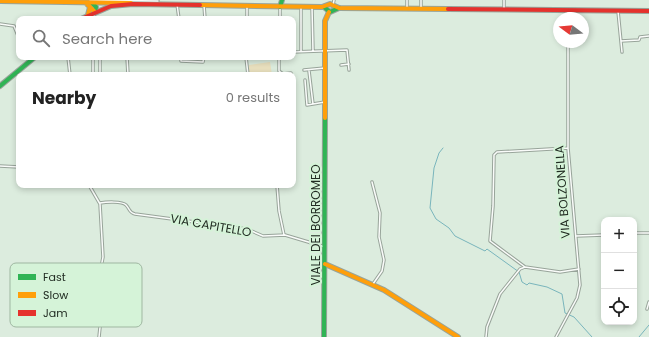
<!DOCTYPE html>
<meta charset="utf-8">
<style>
:root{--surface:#fff;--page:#f6f6f6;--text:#222;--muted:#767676;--line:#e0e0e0}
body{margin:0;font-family:Poppins,sans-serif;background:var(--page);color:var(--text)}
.controls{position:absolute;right:12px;bottom:12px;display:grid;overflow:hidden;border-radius:8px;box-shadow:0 2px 6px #0003}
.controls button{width:36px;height:36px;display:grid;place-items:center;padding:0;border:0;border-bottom:1px solid var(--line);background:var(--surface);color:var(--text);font:20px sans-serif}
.compass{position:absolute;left:553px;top:12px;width:36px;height:36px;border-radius:50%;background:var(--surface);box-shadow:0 2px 6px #0003;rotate:286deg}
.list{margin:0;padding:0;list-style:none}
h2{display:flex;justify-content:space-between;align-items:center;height:52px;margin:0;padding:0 16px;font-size:17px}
h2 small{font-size:13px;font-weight:400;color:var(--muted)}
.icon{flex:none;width:22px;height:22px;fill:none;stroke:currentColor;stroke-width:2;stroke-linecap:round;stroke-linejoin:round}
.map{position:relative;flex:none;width:649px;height:337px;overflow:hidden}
.search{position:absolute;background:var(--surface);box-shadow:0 2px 6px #0003;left:16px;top:16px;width:280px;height:44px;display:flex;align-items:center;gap:10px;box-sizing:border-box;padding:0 14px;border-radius:8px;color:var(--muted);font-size:15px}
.panel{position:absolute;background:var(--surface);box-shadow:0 2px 6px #0003;left:16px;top:72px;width:280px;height:116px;border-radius:8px}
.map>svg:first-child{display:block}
</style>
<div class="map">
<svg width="649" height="337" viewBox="0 0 649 337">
<rect width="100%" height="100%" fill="#dcecde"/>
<!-- green -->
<path fill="#e9e0be" d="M270 62 272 75H249V65Z"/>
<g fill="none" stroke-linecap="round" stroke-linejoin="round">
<!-- stream -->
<path stroke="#79b5bc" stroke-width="1" d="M443 148 439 153 434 168 430 208 436 219 449 228 455 236 485 251 487 249 519 272 522 282 527 285 529 283 547 287 562 294 565 313 574 317 592 337
M639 337 649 325"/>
<defs>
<path id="street" d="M90 0 158 1
M177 4 179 19
M204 5 205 19
M333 5 334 0
M280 7V19
M301 7V51
M312 7 313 51
M407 8V0
M421 8V0
M504 8V0
M568 11V18
M618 11 622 52
M94 19V16
M247 19V6
M0 24 14 26 19 38
M621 41 639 40 640 37 649 36
M293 52 347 50 349 70
M68 57 70 75
M127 57 128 75
M181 57V61L203 62 204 57
M246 57 248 75
M279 57V71L283 74 291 73
M341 65 349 64
M304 70 325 68
M309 71 313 104
M93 75V57
M100 75V57
M305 80 307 105 325 102
M0 166 19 167
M372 182 380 213 379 237 384 260 382 271 373 284
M89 185 100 204 103 257 100 273 104 289 99 337
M277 185 279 211 284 235
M100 203C106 202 122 201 126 205 130 209 129 213 135 214L247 229 263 236 285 235 325 247
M634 233H649
M576 236 604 235
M525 267 490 241 493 206 494 155 497 152 568 148
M647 309 649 302
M486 337 487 327 500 294 520 269 525 267 560 272 579 269
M556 337 577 298 580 285 568 148V42"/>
<path id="fast" d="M92 3 96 7 95 12
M280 7 282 0
M324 7 330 12 339 8
M0 86 35 57
M324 337 325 118"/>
<path id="slow" d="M0 1 131 3
M86 3 95 12
M200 5 322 7 330 4 339 8 448 9
M88 15 90 7
M325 118V21L329 12
M325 264 384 290 458 337"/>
<path id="jam" d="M448 9 649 11
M81 19 111 6 133 4 200 5"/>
</defs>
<!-- street casing -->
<use href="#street" stroke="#98a49a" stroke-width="3.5"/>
<!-- fast casing -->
<use href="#fast" stroke="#98a49a" stroke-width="6"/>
<!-- slow casing -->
<use href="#slow" stroke="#98a49a" stroke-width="6"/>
<!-- jam casing -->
<use href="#jam" stroke="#98a49a" stroke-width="6"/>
<!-- street -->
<use href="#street" stroke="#fafcfa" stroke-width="1.5"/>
<!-- fast -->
<use href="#fast" stroke="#30b455" stroke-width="4"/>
<!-- slow -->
<use href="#slow" stroke="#ff9f0a" stroke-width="4"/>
<!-- jam -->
<use href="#jam" stroke="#e5322d" stroke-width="4"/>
</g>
<g text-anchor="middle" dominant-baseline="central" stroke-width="4" stroke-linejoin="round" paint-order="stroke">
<!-- street labels -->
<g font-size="12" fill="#212c22" stroke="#d5f3d8">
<text transform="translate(562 192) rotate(-94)">VIA BOLZONELLA</text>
<text transform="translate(211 225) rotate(10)">VIA CAPITELLO</text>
<text transform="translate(315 225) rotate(-90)">VIALE DEI BORROMEO</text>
</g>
</g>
<!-- legend -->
<rect x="10" y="263" width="132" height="64" rx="6" fill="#d5f3d8" stroke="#9fb7a1" stroke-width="1"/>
<rect x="18" y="274" width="18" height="6" fill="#30b455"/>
<rect x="18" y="292" width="18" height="6" fill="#ff9f0a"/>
<rect x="18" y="310" width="18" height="6" fill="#e5322d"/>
<g font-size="11" fill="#212c22">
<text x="43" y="281">Fast</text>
<text x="43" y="299">Slow</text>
<text x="43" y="317">Jam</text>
</g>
</svg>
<div class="controls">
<button>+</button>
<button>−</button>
<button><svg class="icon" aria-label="locate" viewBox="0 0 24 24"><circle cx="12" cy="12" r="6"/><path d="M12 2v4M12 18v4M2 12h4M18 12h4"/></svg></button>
</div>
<svg class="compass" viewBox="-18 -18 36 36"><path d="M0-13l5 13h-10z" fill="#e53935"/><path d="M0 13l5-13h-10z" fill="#767676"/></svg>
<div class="search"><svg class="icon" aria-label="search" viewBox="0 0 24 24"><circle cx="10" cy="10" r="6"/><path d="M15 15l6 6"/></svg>Search here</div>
<section class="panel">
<h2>Nearby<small>0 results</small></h2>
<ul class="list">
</ul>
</section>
</div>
